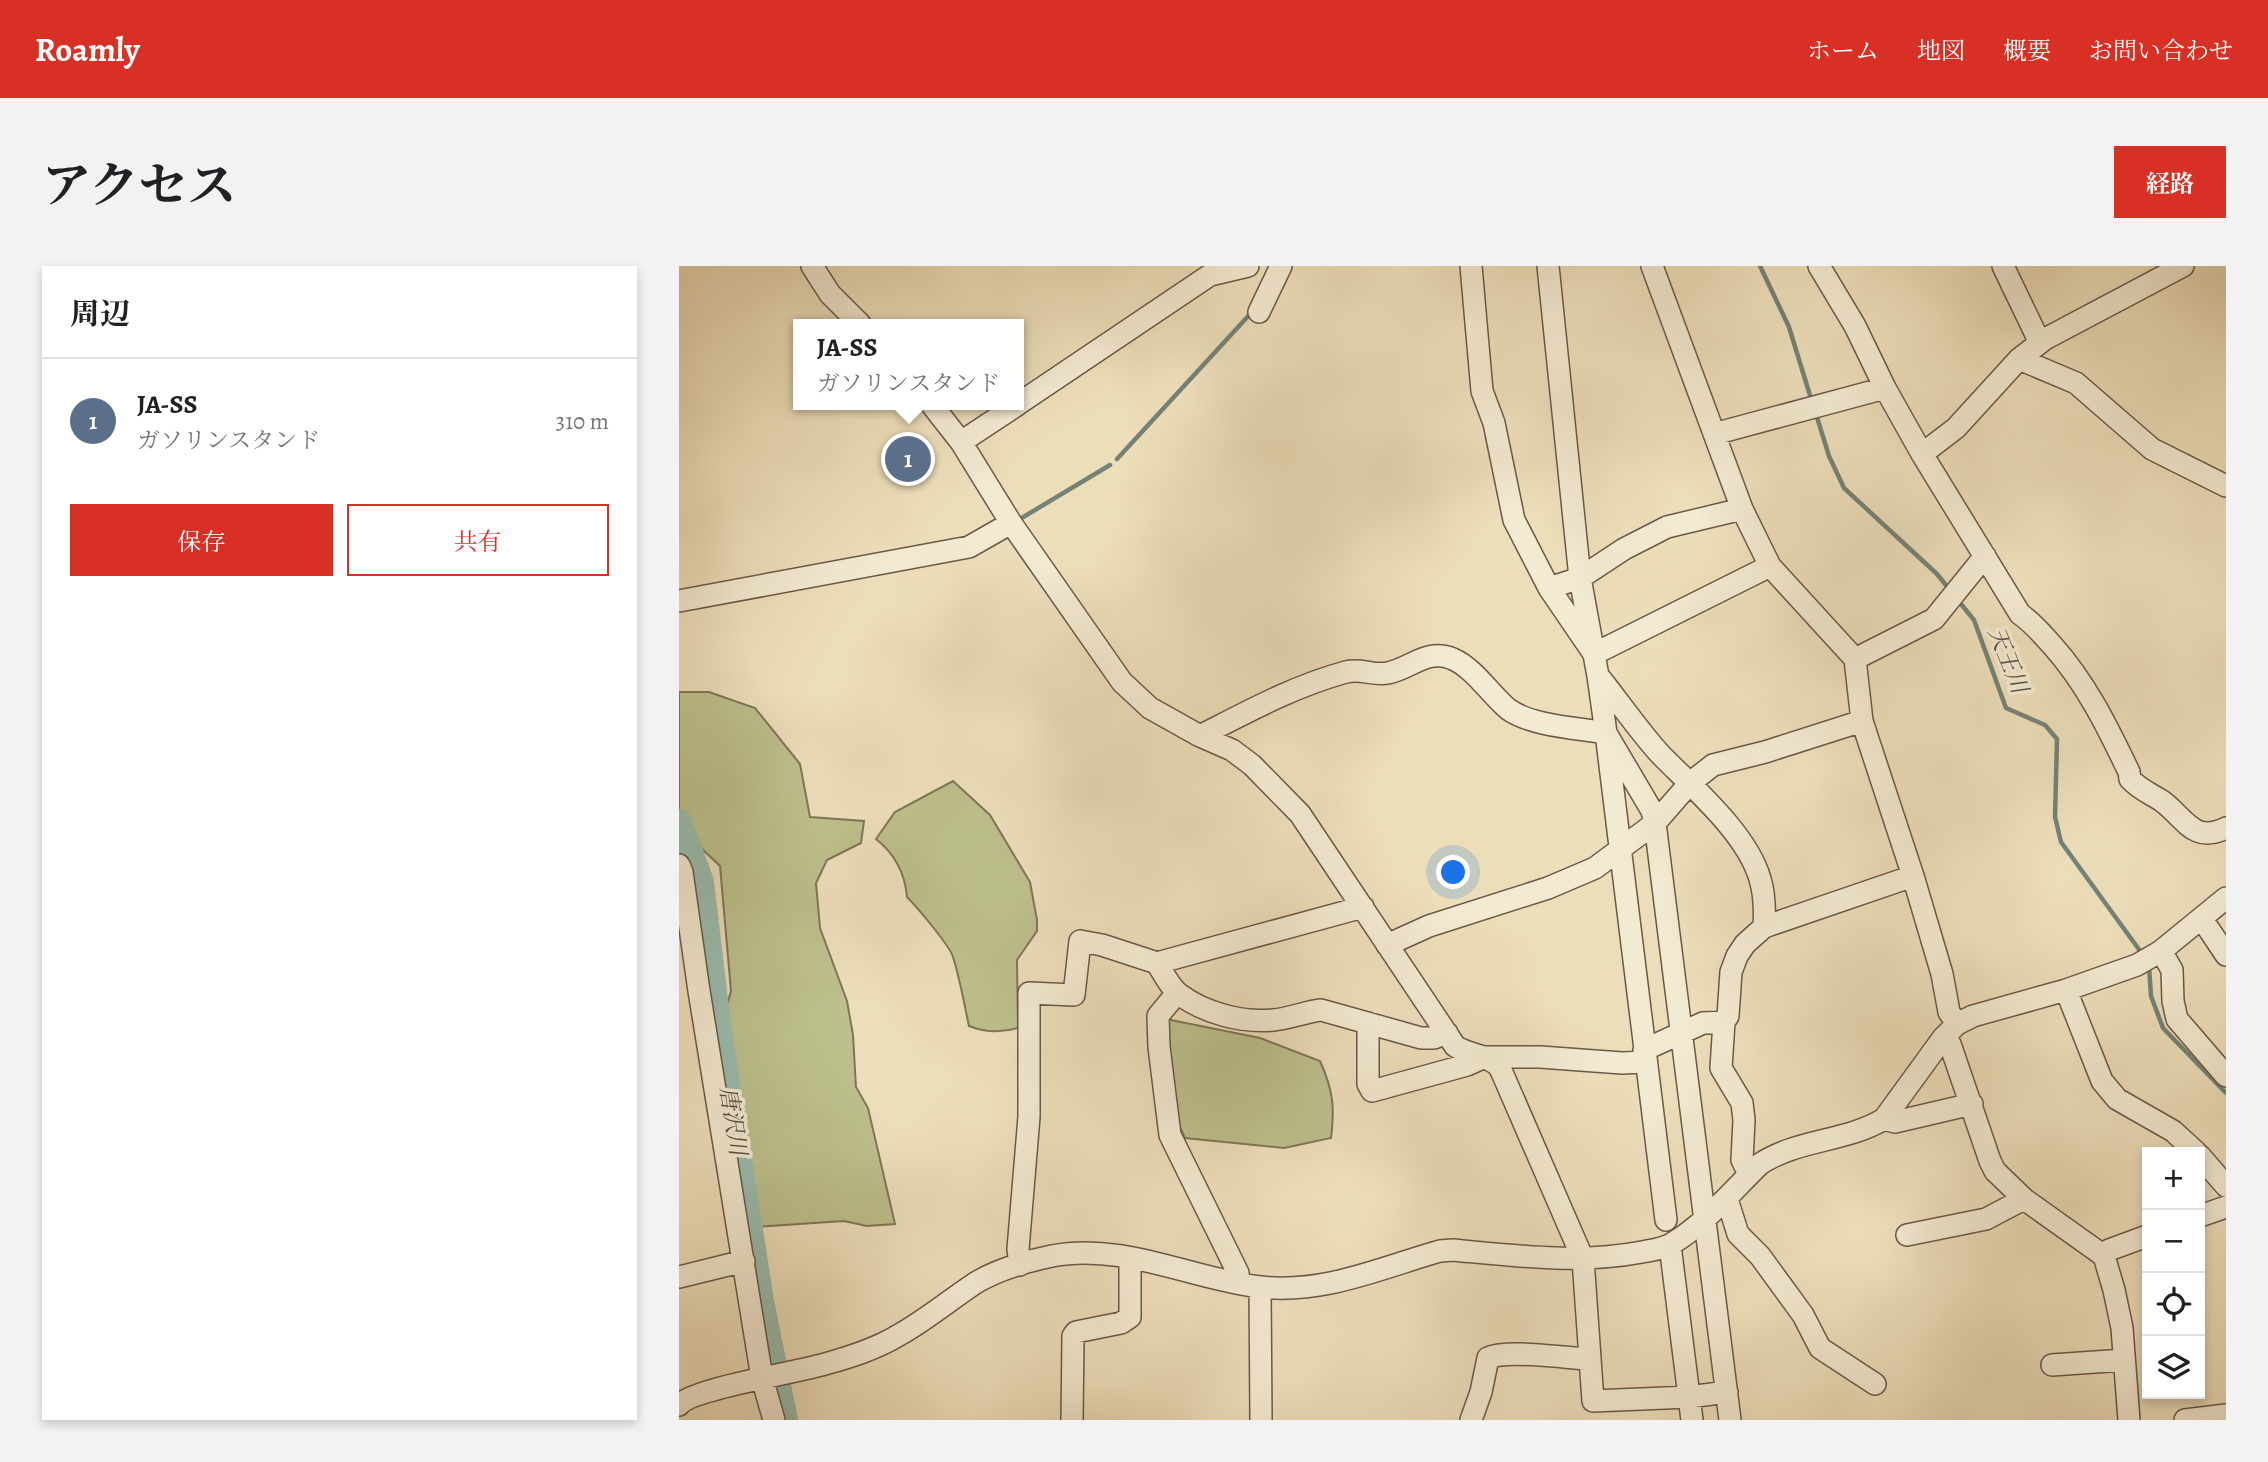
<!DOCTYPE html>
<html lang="ja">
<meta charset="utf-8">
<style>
:root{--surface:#fff;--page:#f2f2f2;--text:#202124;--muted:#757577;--line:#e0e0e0;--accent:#d93025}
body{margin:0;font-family:Alegreya,"Noto Serif JP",serif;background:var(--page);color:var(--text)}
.controls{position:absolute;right:21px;bottom:21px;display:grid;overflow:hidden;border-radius:0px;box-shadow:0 4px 10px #0003}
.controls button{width:63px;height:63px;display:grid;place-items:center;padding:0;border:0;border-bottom:2px solid var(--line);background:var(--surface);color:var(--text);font:35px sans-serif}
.you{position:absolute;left:775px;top:607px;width:24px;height:24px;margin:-18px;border:5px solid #fff;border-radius:50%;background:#1a73e8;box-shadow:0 0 0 10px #1a73e833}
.badge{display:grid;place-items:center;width:46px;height:46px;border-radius:50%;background:var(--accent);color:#fff;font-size:23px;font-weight:700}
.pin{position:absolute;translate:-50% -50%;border:4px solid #fff;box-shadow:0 2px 7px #0006}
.popup{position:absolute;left:114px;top:53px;width:231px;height:91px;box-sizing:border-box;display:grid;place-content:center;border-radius:0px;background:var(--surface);filter:drop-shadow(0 2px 5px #0005);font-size:23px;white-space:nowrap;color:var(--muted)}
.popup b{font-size:26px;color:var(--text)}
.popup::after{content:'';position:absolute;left:50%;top:100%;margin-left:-14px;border:14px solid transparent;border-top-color:var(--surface)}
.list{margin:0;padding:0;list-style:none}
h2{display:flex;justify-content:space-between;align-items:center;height:91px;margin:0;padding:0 28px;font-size:30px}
h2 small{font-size:23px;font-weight:400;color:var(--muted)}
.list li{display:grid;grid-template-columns:46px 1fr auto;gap:21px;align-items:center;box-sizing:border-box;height:126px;padding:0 28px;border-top:2px solid var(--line)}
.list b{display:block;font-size:26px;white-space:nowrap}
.list p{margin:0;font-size:23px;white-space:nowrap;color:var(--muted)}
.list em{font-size:23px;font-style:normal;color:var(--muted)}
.actions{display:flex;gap:14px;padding:21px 28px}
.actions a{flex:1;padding:16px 0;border:2px solid var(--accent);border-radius:0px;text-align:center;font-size:24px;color:var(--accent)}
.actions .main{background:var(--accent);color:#fff}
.icon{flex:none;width:38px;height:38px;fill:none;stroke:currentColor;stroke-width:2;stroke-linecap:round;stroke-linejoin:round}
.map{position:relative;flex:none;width:1547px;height:1154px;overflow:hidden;border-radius:0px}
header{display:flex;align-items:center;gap:42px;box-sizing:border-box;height:98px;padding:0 35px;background:var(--accent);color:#fff}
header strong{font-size:33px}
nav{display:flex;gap:38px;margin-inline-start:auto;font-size:24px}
.intro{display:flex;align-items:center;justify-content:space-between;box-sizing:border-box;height:168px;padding:0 42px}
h1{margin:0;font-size:49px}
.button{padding:18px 32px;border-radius:0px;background:var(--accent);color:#fff;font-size:24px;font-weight:700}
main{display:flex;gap:42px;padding:0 42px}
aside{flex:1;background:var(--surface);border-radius:0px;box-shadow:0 4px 10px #0003}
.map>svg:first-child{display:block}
</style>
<header>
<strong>Roamly</strong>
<nav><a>ホーム</a><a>地図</a><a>概要</a><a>お問い合わせ</a></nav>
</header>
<div class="intro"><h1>アクセス</h1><a class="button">経路</a></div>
<main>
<aside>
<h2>周辺<small></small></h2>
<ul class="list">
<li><span class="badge" style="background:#5c6f8a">1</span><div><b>JA-SS</b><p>ガソリンスタンド</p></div><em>310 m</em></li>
</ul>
<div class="actions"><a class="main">保存</a><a>共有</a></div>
</aside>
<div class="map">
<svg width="1547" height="1154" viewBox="0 0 1547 1154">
<rect width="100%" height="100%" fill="#eddeba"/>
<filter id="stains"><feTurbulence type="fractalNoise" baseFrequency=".00286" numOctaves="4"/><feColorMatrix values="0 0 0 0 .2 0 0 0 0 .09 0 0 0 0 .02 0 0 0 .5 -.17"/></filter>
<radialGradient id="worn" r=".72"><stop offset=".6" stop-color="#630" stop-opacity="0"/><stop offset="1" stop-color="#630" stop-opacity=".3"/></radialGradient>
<!-- green -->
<path fill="#bdc08c" stroke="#7e7658" stroke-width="2" d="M0 426H30L76 442 121 498 131 551 185 555 182 577 148 594 137 617 141 662 168 735 174 769 177 821 189 842 216 958 188 960 165 955 77 961 55 868 39 771 52 725 41 600 0 561Z
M274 515 311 549 351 616 358 654V665L338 694 339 762C322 767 307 767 290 760 285 737 281 713 274 691 271 680 237 640 228 631 226 607 216 588 197 573L216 546Z
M482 752 581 772 641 795C654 824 656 841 652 872L605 882 506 872 491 840Z"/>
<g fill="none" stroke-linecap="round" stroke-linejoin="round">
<!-- stream -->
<path stroke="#758276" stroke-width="4.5" d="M1081 0 1110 61 1133 136
M1137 148 1150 190 1165 222 1258 308 1270 323
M438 193 572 47
M341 253 431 199
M1278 333 1295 354 1327 442 1366 459 1378 473 1376 551 1382 576 1464 689
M1470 700 1472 730 1484 762 1547 827"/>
<!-- river -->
<path stroke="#99bcad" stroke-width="26" d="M0 556 22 616 39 759 82 1035 106 1154"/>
<defs>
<path id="minor" d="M133 0 151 28 181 58
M792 0 803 125 815 157 835 254 870 322 915 388 1091 300
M869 0 901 312 919 410 927 467 973 545 976 557 1051 1154
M973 0 1063 243 1091 300 1176 393 1183 455 1234 610 1263 708 1270 746 1278 758
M1140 0 1176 60 1206 122 1243 188 1341 348C1354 357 1363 368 1373 379 1407 417 1428 460 1450 506L1451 513C1460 523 1472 528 1483 535 1506 552 1514 578 1547 562
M1324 0 1361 77
M580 46 602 0
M1340 93 1397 117 1473 183 1547 220
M339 138 531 9 569 0
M253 139 282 176 332 257 443 416 471 442 521 470 553 484 573 499 621 548 776 780C791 790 809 788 821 802L904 993 914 1135 1010 1131 1048 1126
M1035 168 1206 122
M282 176 338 139
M1243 188 1277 162 1340 93 1366 73 1504 0
M870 322 901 312 945 283 988 261 1063 243
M0 335 290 281 332 257
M1176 393 1255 353 1306 290
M921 412C941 437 960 465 981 488 1013 521 1068 567 1081 613 1086 629 1086 644 1085 661L1066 678 1058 690 1052 706 1049 750 1045 756 1042 802 1063 837 1065 854 1063 894 1070 908
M521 470C568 446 615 420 667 406 681 402 695 410 709 407 733 402 748 382 774 393 796 403 811 428 829 443 852 460 899 462 927 467L987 954
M0 599 3 606 20 725 83 1112 95 1154
M684 641 478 697C484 707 491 721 500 728 525 747 563 757 594 754 610 753 625 746 642 744L742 772H755L768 767
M1523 653 1547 689
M1085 661 1234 610
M708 679 750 660 869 622 916 602 976 557 1011 517 1034 499 1086 486 1183 455
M1482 685 1493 704 1494 735 1498 753 1547 810
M1387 724 1423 815 1438 833 1494 865 1517 886
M498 727 479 750 480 781 491 869 559 1007 560 1017
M689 757V818L693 825 788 799 806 791H861L943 797 967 796
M1264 772 1271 778 1311 895 1316 905 1345 933 1425 990 1435 1024 1443 1062 1450 1154
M965 784 1024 757 1045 756
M1205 853 1216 856 1293 838
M1521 890 1547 920
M1048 933 1059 968 1081 990 1124 1049 1141 1082 1196 1118
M1521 950 1547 941
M1228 969 1307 953 1345 933
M991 979 1013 1154
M1425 990 1430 984 1468 970
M341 999 339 983 350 851V727L395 729 401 675 423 679 478 697
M0 1011 65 995
M581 1021 582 1154
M1373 1099 1445 1094
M0 1139C12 1123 120 1106 146 1098 171 1091 197 1083 220 1069 247 1054 272 1033 298 1016 320 1003 349 995 373 990 443 976 513 1013 581 1021 646 1028 701 1002 761 985L774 984C837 990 900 998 963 986 973 984 985 983 994 977 1028 956 1053 925 1081 898 1119 873 1167 876 1205 853L1264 772 1278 758 1294 750 1387 724 1458 699 1482 685 1547 632
M393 1154 394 1070 397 1066 442 1057 451 1051V993
M792 1154 802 1126 809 1092C827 1083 887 1092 910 1093
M1506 1154 1547 1149"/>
</defs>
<!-- minor casing -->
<use href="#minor" stroke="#6a5849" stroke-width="24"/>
<!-- minor -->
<use href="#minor" stroke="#f3ead2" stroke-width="21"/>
</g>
<g text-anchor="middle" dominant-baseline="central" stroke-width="7" stroke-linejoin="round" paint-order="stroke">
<!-- water labels -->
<g font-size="23" font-style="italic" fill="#565046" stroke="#f3ead2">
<text transform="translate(1329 394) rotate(68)">天王川</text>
<text transform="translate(54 855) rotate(81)">唐沢川</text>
</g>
</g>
<rect width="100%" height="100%" filter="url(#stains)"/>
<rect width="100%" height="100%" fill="url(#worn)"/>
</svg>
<div class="controls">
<button>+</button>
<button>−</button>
<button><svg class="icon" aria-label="locate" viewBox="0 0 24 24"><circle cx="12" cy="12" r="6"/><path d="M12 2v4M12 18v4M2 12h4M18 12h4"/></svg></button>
<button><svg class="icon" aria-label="layers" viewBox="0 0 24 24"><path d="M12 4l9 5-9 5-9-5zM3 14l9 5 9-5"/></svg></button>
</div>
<div class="you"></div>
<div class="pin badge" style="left:229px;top:193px;background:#5c6f8a">1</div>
<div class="popup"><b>JA-SS</b>ガソリンスタンド</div>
</div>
</main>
